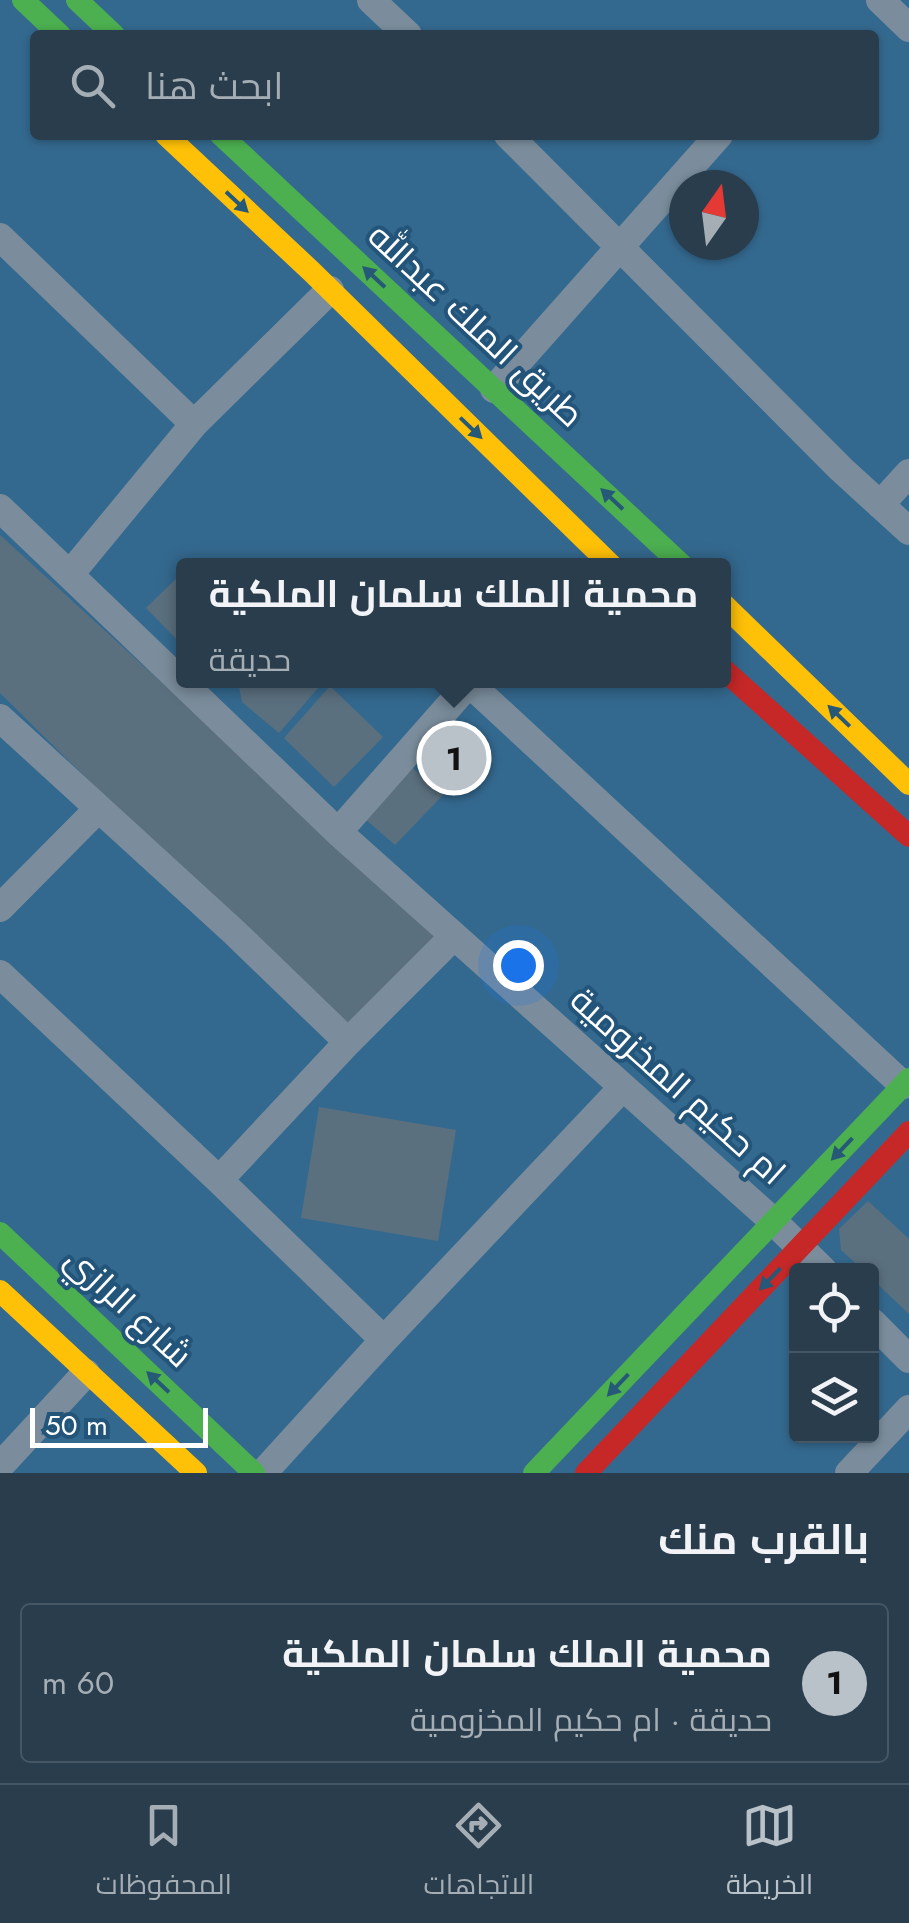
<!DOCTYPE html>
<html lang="ar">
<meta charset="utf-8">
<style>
:root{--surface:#293d4c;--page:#314453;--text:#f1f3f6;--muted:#a5aeb5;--line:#455664;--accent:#b9c2c9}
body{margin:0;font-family:Jost,Cairo,sans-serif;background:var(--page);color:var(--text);direction:rtl}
.controls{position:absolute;right:30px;bottom:30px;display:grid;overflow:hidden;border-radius:10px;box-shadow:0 2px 8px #0004}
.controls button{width:90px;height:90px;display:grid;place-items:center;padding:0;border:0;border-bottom:2px solid var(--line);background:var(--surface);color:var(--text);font:50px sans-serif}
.compass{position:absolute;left:669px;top:170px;width:90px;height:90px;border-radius:50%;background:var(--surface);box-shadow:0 2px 8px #0004;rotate:14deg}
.scale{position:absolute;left:30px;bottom:25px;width:178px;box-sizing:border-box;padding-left:10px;border:5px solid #fff;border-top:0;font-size:28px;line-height:35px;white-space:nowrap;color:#fff;-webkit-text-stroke:8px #235479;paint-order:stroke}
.you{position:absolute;left:518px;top:965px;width:35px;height:35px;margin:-25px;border:8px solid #fff;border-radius:50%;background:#1a73e8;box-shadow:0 0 0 15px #1a73e833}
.badge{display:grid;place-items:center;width:65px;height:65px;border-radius:50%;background:var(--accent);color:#111;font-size:32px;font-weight:700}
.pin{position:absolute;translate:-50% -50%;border:5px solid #fff;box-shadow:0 2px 10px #0006}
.popup{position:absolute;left:176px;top:558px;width:555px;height:130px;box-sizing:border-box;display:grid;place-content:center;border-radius:10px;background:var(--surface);filter:drop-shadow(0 2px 8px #0005);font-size:32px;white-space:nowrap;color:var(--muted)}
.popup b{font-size:38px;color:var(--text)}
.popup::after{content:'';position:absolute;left:50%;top:100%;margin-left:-20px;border:20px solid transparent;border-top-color:var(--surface)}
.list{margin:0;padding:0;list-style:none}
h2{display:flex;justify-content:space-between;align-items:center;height:130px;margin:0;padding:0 40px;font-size:42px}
h2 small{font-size:32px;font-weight:400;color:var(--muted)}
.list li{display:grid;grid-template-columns:65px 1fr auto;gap:30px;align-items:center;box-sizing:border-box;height:160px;margin:0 20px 20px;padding:0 20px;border:2px solid var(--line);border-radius:10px}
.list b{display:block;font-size:38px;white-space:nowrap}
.list p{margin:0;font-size:32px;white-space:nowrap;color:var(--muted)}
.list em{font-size:32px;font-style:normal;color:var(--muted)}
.icon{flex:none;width:55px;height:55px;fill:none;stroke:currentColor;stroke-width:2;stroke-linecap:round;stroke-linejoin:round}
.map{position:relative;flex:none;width:909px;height:1473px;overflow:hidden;direction:ltr}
.search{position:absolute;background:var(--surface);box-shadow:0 2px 8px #0004;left:30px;right:30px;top:30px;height:110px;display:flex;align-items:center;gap:25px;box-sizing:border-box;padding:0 35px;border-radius:10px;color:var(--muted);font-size:38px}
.sheet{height:310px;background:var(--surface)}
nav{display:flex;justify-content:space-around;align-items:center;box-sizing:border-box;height:140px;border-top:2px solid var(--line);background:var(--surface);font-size:28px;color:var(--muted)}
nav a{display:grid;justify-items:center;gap:5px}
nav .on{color:var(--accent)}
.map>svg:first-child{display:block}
</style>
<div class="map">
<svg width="909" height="1473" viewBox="0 0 909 1473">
<rect width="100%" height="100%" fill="#375165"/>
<!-- green -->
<path fill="#34698f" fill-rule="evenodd" d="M0 0H909V1473H0ZM35 35H874V135H35ZM684 185H744V245H684ZM184 566H724V680H184ZM796 1270H872V1436H796Z"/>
<!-- building -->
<path fill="#5b707f" d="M0 535 443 939 348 1036 0 693Z
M184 571V647L146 608Z
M240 680H325L279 733 242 702 238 682Z
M330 686 383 737 334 787 284 738Z
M409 765 444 794 395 845 365 819Z
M319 1107 456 1130 438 1241 301 1218Z
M868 1201 909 1239V1314L872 1279V1270H863L841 1250 839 1229Z"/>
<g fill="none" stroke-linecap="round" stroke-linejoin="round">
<!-- street -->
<path stroke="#7b8d9c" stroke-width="28" d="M371 0 408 35
M880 0 909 28
M508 135 841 469 909 531
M0 237 194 424
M494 389 719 135
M880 505 909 473
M0 508 338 832 773 1221 823 1270
M71 573 194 424 330 290
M469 683 903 1085
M0 718 234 932 348 1042
M338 832 472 680
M0 908 98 809
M0 974 219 1180 384 1340
M219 1180 348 1042 454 936
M872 1322 909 1359
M0 1466 86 1373
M263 1473 384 1340 623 1087
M849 1473 909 1409"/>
<!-- fast -->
<path stroke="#4caf50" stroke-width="22" d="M23 0 60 35
M77 0 114 35
M221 135 683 566
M0 1233 254 1473
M534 1473 909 1079"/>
<!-- slow -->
<path stroke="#ffc107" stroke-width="22" d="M166 135 312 272 612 566
M724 605 909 784
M0 1291 196 1473"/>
<!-- jam -->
<path stroke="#c62828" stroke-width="22" d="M724 670 909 836
M586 1473 909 1132"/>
</g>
<!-- one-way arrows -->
<defs><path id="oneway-solid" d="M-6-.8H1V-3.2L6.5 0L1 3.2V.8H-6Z" transform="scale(2.5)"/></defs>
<g fill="#255977">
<use href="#oneway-solid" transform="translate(237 202) rotate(43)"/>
<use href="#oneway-solid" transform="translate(374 277) rotate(-137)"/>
<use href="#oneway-solid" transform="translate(471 428) rotate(44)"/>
<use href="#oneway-solid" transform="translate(612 499) rotate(-137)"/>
<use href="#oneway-solid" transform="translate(839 716) rotate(-136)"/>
<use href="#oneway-solid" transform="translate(842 1149) rotate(134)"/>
<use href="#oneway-solid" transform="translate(770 1279) rotate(134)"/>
<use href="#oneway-solid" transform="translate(158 1382) rotate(-137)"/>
<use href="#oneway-solid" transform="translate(618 1385) rotate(134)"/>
</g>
<g text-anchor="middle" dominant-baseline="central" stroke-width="8" stroke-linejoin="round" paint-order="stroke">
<!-- street labels -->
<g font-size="35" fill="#fff" stroke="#235479">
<text transform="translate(476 325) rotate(43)">طريق الملك عبدالله</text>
<text transform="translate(678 1086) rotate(42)">ام حكيم المخزومية</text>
<text transform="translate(129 1307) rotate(43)">شارع الرازي</text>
</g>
</g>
</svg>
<div class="controls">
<button><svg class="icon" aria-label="locate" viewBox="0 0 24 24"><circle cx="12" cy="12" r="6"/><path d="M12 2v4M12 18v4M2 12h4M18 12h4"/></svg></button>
<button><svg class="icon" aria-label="layers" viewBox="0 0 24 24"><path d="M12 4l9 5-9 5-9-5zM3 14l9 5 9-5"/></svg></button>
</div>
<svg class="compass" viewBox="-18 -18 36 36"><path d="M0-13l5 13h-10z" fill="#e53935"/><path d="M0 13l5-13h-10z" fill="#a5aeb5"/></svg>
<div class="scale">50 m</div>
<div class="you"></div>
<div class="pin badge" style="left:454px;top:758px">1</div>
<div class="popup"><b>محمية الملك سلمان الملكية</b>حديقة</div>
<div class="search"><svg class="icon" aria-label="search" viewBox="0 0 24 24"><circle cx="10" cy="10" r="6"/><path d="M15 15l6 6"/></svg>ابحث هنا</div>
</div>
<section class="sheet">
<h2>بالقرب منك<small></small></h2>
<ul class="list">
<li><span class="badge">1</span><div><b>محمية الملك سلمان الملكية</b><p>حديقة · ام حكيم المخزومية</p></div><em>60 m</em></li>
</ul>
</section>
<nav>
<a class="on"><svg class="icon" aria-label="map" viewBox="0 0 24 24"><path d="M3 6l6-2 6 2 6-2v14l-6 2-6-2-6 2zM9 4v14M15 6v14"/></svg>الخريطة</a>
<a><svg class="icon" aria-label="directions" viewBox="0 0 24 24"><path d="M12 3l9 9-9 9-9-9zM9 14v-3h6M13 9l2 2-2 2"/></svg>الاتجاهات</a>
<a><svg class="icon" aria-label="saved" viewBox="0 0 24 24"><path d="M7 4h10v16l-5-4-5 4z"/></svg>المحفوظات</a>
</nav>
